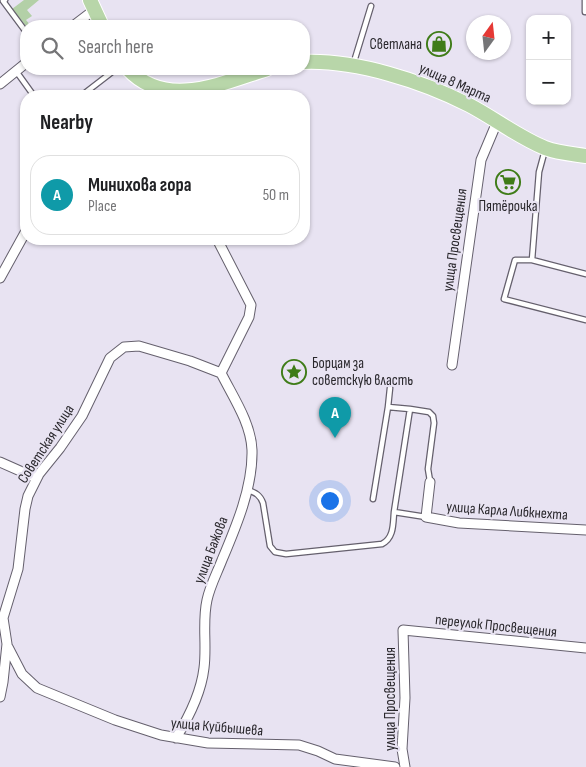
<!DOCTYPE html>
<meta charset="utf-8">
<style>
:root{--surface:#fff;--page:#f2f2f2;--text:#202124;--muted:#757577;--line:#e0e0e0;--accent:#111827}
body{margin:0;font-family:"Sofia Sans Condensed",sans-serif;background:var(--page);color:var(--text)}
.controls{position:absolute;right:15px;top:15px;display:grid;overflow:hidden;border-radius:10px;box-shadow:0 1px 4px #0004}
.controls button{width:45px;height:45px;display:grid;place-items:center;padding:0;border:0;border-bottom:1px solid var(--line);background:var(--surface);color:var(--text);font:25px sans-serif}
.compass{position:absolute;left:466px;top:15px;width:45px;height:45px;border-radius:50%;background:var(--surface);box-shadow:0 1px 4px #0004;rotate:15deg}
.you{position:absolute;left:329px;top:500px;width:18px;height:18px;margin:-12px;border:4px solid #fff;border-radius:50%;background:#1a73e8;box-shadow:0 0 0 8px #1a73e833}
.badge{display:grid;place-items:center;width:32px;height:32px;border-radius:50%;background:var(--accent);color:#fff;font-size:16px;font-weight:700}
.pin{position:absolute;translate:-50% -41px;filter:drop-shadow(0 1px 2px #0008)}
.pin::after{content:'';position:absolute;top:26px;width:18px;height:15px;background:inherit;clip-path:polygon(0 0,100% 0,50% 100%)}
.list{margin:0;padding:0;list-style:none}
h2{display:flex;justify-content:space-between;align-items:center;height:65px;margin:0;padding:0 20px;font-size:21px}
h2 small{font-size:16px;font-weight:400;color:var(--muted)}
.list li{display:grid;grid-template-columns:32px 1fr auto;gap:15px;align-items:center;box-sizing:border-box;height:80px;margin:0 10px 10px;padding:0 10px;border:1px solid var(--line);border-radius:20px}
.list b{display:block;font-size:19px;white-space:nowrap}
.list p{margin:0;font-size:16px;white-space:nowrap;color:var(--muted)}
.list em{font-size:16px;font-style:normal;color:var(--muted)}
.icon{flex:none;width:28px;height:28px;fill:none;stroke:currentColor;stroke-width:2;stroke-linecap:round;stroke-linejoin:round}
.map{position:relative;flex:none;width:586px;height:767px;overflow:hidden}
.search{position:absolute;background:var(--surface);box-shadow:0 1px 4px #0004;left:20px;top:20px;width:290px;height:55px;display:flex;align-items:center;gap:12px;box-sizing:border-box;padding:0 18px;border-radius:20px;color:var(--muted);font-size:19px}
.panel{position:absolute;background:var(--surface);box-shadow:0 1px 4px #0004;left:20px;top:90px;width:290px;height:155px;border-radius:20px}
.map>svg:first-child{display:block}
</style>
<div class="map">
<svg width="586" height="767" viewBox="0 0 586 767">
<rect width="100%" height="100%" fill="#e8e3f2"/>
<!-- green -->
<path fill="#b3d0a7" d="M24 0H39L27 10 32 16 26 20 31 26H26L12 9Z"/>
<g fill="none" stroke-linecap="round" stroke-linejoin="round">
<defs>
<path id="service" d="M5 0 3 1 26 32
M585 12V0
M353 65 371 6
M16 71 34 96
M81 96 116 69
M545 150 539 172 532 260 586 274
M532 260H515L504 299 586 320
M388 407 390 388
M410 409 429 412 433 416 434 423 428 469 430 481
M248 490C256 493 260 495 263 503L270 546 275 552 286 554 382 544C394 538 393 524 394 512L426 517
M373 499 388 407 410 409 394 512"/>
<path id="minor" d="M73 26 94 10
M0 84 26 63
M217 239 251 305 249 317 221 373
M0 278 26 231
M452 365 481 160 497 122
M0 462 36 478
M430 482 426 517 459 523 586 530
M8 647 22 674 37 688 115 720 161 735 208 743 299 745 318 751 335 759 395 767
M0 697 3 682 7 644 3 618 18 569 25 509 28 496 39 474 60 448 82 416 110 358 124 347 139 346 190 361 221 373
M176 738C189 717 201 694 204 668 207 645 202 622 207 600 210 586 217 573 222 560 236 527 253 487 252 450 251 423 233 397 221 373
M405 767 402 749 405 698 403 630 586 648"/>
<path id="primary" d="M90 0 102 26
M304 62C356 60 422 81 469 105 494 118 518 137 545 148 558 153 573 154 586 156
M128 69C166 110 222 83 267 69"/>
</defs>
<!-- service casing -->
<use href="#service" stroke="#65606d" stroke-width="7"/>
<!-- minor casing -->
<use href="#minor" stroke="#65606d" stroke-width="11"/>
<!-- primary casing -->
<use href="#primary" stroke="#fff" stroke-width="16"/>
<!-- service -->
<use href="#service" stroke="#fff" stroke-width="4.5"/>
<!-- minor -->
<use href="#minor" stroke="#fff" stroke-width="9"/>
<!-- primary -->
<use href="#primary" stroke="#b8d6a9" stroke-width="14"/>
</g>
<!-- icons -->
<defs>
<symbol id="shop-ring" viewBox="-11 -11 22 22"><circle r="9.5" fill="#e8e3f2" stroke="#3f7c18" stroke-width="1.5"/><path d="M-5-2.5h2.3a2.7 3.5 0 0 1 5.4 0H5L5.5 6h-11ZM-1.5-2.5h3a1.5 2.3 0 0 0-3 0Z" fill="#3f7c18"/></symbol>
<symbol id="supermarket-ring" viewBox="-11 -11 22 22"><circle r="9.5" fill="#e8e3f2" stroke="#3f7c18" stroke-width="1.5"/><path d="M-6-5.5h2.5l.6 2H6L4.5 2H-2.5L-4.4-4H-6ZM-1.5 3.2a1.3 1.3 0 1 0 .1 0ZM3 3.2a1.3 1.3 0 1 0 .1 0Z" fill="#3f7c18"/></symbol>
<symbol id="sight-ring" viewBox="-11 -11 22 22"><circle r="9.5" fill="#e8e3f2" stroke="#3f7c18" stroke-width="1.5"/><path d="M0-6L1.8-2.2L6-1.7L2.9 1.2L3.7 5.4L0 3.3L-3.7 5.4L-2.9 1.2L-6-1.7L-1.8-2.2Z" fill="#3f7c18"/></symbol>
</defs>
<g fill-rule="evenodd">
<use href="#shop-ring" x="425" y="30" width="28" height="28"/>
<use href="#supermarket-ring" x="494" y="168" width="28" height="28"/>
<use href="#sight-ring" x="280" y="358" width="28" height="28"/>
</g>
<g text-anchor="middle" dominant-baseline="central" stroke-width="4.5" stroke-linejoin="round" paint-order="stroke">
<!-- poi labels -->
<g font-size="15" fill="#29272c" stroke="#e8e3f2" text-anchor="end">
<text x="422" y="44">Светлана</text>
<text x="508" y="206" text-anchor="middle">Пятёрочка</text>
<text x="312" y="363" text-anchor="start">Борцам за<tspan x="312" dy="17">советскую власть</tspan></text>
</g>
<!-- street labels -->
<g font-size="15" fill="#29272c" stroke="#e8e3f2">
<text transform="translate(455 83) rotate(24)">улица 8 Марта</text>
<text transform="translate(455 240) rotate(-82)">улица Просвещения</text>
<text transform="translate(46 444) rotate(-57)">Советская улица</text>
<text transform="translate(507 511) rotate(4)">улица Карла Либкнехта</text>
<text transform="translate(211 550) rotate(-69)">улица Бажова</text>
<text transform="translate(496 626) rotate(6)">переулок Просвещения</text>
<text transform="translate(390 699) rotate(-90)">улица Просвещения</text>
<text transform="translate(217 727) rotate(5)">улица Куйбышева</text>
</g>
</g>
</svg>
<div class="controls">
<button>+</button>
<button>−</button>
</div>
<svg class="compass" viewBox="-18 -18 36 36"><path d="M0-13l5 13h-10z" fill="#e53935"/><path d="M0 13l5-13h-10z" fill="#757577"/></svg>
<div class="you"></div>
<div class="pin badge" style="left:335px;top:438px;background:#0f9aa8">A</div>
<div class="search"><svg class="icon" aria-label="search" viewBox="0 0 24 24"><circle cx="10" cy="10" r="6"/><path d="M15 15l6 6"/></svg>Search here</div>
<section class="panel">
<h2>Nearby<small></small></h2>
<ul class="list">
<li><span class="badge" style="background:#0f9aa8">A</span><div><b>Минихова гора</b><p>Place</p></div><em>50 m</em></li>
</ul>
</section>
</div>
